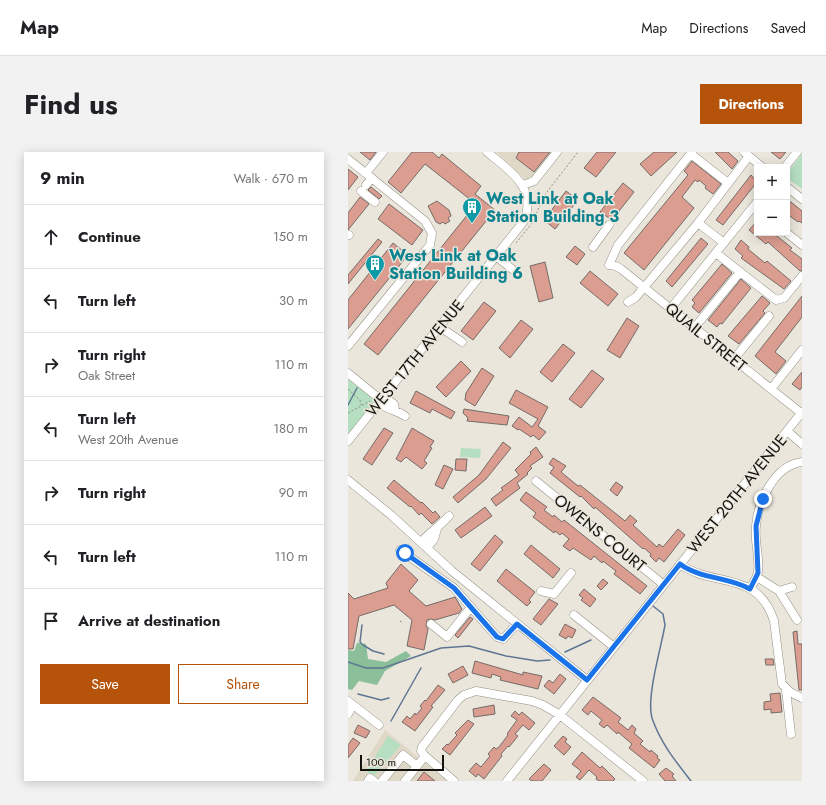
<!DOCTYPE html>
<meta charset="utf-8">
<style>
:root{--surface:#fff;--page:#f2f2f2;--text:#202124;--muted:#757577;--line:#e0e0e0;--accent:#b45309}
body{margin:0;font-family:Jost,sans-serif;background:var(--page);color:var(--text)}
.controls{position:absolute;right:12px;top:12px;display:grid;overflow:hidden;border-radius:0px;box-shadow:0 2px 10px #0003}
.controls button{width:36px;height:36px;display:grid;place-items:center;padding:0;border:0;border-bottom:1px solid var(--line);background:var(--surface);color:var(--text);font:20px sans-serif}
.scale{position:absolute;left:12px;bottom:10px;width:84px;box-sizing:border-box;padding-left:4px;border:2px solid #13120e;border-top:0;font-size:11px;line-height:14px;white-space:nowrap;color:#13120e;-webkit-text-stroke:3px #eae6db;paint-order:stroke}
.stop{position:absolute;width:12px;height:12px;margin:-9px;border:3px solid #1a73e8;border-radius:50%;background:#fff}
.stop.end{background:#1a73e8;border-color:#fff;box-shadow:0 1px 4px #0008}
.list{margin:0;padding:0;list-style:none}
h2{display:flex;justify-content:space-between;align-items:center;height:52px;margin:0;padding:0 16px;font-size:17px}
h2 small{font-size:13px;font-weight:400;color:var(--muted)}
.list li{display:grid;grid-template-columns:26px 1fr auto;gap:12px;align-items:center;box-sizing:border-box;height:64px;padding:0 16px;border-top:1px solid var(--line)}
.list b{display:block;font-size:15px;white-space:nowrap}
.list p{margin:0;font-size:13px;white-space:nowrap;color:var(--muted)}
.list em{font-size:13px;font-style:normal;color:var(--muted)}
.actions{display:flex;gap:8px;padding:12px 16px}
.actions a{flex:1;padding:9px 0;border:1px solid var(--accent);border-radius:0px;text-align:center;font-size:14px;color:var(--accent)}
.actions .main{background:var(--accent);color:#fff}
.icon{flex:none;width:22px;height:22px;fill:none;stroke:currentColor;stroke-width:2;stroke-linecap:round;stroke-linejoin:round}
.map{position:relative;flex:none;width:454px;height:629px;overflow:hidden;border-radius:0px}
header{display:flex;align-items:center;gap:24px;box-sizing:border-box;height:56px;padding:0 20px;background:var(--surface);border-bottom:1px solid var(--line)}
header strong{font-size:19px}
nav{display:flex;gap:22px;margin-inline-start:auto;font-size:14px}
.intro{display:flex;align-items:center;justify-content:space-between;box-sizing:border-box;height:96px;padding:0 24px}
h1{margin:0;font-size:28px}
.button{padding:10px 18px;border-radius:0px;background:var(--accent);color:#fff;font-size:14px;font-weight:700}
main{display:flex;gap:24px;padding:0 24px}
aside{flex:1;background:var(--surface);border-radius:0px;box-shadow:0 2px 10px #0003}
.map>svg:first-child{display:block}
</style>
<header>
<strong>Map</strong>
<nav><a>Map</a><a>Directions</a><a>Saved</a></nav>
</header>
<div class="intro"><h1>Find us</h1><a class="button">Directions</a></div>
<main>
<aside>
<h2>9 min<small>Walk · 670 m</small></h2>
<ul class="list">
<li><svg class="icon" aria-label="ahead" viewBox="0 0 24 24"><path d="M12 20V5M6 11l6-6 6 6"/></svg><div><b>Continue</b></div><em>150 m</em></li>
<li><svg class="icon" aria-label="left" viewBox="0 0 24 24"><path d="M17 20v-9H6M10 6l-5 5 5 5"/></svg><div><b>Turn left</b></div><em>30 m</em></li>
<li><svg class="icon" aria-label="right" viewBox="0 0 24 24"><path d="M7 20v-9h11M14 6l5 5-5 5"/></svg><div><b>Turn right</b><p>Oak Street</p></div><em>110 m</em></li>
<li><svg class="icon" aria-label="left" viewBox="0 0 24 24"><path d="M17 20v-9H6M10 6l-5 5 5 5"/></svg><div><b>Turn left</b><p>West 20th Avenue</p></div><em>180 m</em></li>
<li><svg class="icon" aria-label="right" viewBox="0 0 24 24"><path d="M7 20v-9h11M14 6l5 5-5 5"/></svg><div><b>Turn right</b></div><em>90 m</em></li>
<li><svg class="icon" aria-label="left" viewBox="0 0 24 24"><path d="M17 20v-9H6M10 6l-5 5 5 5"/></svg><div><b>Turn left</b></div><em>110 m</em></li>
<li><svg class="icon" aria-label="arrive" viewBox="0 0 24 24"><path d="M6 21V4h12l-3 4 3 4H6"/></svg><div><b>Arrive at destination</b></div></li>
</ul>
<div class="actions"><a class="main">Save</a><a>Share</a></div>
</aside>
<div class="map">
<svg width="454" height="629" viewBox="0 0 454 629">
<rect width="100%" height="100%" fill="#eae6db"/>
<!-- built -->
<path fill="#dfd8c7" d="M148 0H214L188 31 184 33Z
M37 578 99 629H5Z"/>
<!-- green -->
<path fill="#b6dfc1" d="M454 2V37L439 26V21Z
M0 227 24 246 25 250 0 283Z
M113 296 133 297 132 306 112 305Z
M40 584 53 593 26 624 18 619Z"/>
<!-- forest -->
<path fill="#8abf9a" d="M9 491 18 492 20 507 38 510 58 499 63 504 37 519 29 533 11 529 4 538 0 537V498L6 499Z"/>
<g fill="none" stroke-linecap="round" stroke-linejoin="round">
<!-- stream -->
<path stroke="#5e7694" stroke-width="1.5" d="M0 253 9 236
M305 454 315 462 317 473C313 496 298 546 304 566 312 590 328 610 343 629
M14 492 12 490 14 473
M15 493 25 499 36 502
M217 500 243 488
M0 510 18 516H35L93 496 121 494 158 504 189 509 202 508
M10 542 33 548 41 546
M43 569 73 516"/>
</g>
<!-- building -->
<path fill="#da9d8f" stroke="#766b68" d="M12 0H28L22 8Z
M64 0H84L91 6 94 2 133 34 127 42 147 58 30 203 16 192 128 52 77 12 53 41 40 30Z
M171 0H202L186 20 168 6Z
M249 0H268L248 25 236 16Z
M306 0H329L303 24 292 12Z
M367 0H380L390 9 384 17Z
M423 0H438L432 7Z
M344 9 373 32 365 42 357 36 358 34 351 28 350 30 347 28 334 45 346 56 296 118 276 101 340 23 336 19Z
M0 17 10 25 0 38Z
M403 23 409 30 375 73 368 68Z
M275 31 286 40 264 68 252 60Z
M23 35 34 44 31 47 20 38Z
M218 39 230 48 207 77 196 68Z
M12 45 21 52 0 78V61Z
M439 47 454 59V71L451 69 450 70 439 62Z
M89 49 101 58 103 64 100 66 102 69 97 72 95 70 92 72 88 70 80 54Z
M41 52 75 78 64 93 30 67Z
M409 69V81H425L444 96 442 98 454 107V119H452L420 90 418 92 401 78Z
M353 86 360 92 324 135 318 129Z
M30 87 34 90 0 132V123Z
M393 88 401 95 400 97 417 111 419 109 443 129 436 137 393 106 395 104 387 97Z
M45 91 60 103 0 177V148Z
M227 94 237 102 229 113 218 105Z
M197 110 205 146 191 150 182 114Z
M374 112 384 121 351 161 344 155 347 151 344 148Z
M242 119 270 142 260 154 232 131Z
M393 127 403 136 374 172 372 171 369 175 360 168Z
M414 144 422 151 415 159 417 161 391 192 380 184Z
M454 144V165L427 200 438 209 428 222 407 204Z
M136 150 148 159 125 188 113 179Z
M279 166 291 174 272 206 259 198Z
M173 168 185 177 162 206 151 196Z
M215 192 227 201 204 230 192 220Z
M113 209 123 219 98 245 88 235Z
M134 216 146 224 127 254 117 248 118 241Z
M244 218 256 227 233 256 221 247Z
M454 220V235L452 238 444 232Z
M168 238 200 255 190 274 198 280 191 288 185 283 183 285 171 277 170 278 164 274 171 265 184 275 190 267 161 251Z
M68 239 107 260 103 267 84 257 82 261 62 251Z
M116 257 161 264 159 273 119 269 120 266 115 261Z
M36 276 45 281 24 313 15 307Z
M64 276 86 289 82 295 84 296 76 309 79 311 74 317 58 305 53 310 48 307Z
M155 290 163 296 138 327 110 351 105 345 131 323Z
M188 295 195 305 182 314 184 316 179 321 180 322 169 331 172 336 148 354 143 347 155 338 153 336 171 323 167 318 183 302 182 300Z
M205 306 218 314 213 320 230 334 232 333 277 369 282 363 289 369 285 373 309 395 311 392 315 395 330 377 337 383 316 410 311 406 308 410 302 404 303 402 296 396 295 397 247 355 246 357 233 344 232 345 202 321 206 315 201 312Z
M108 307H119L118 319 107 318Z
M96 313 105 317 95 337 87 333Z
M46 328 73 351 74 350 85 361 87 359 92 365 84 372 73 361 71 363 63 354 62 355 39 336Z
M268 330 275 335 269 344 262 338Z
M178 340 199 355 196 358 205 365 206 363 214 370 216 368 299 434 292 442 266 422 268 419 255 409 254 411 246 404 243 408 225 396 222 399 215 394 221 387 214 381 212 383 207 379 206 381 185 365 188 361 172 348Z
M137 355 144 364 113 386 107 378Z
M147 383 155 390 132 419 123 412Z
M183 393 212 417 205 426 176 402Z
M53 412 70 428 61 439 78 454 107 445 114 457 111 461 87 468 83 467 79 468 78 474 80 477 76 498 59 494 64 468 46 453 11 464 5 497H0V441L6 447 40 436 38 431Z
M158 417 187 440 181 448 183 450 179 454 149 429Z
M255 427 260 431 253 438 249 434Z
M236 437 248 447 242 455 233 448 235 446 231 443Z
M201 447 210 452 193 473 185 467Z
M122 465 125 467 110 486 107 483Z
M217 472 228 478 224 486 220 484 218 487 211 483Z
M449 479 450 492H454V538H451L445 480Z
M417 507H425L426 513H418Z
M127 509 175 523V520L194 524 190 537 152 528 153 525 144 522 143 526 124 521Z
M115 514 120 523 105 531 100 522Z
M212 522 218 527 206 542 196 534 201 528 205 531Z
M90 533 97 538 83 554 85 555 67 579 54 570 59 564 62 567 67 561 68 563 74 556 72 554 77 548 78 549Z
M432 541 434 560 423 561V557L416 558V550L423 549 422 542Z
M245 545 273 566 270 570 280 578 284 573 288 577 286 581 295 589 292 592 302 600 303 598 310 604 309 606 312 608 306 616 281 596 284 592 270 580 269 582 259 573 256 576 251 572 254 568 243 559 240 563 234 558Z
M146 553 147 562 126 565 125 557Z
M167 559 171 563 174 560 187 571 181 578 175 573 167 582 170 584 161 595 160 594 153 602 154 604 136 627 130 622 128 625 121 619 128 611 133 615 142 604 140 602 146 595 148 597 151 595 160 583 159 582 169 568 163 564Z
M120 568 126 572 102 603 94 597 99 592 100 593 109 583 107 581Z
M10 573 22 579 18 586 6 581Z
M215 584 219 587 217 590 223 595 216 603 206 594Z
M5 586 12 591 0 606V593Z
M234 600 252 616 254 614 267 627 265 629H251L248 627 249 625 241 618 232 628 228 625 233 619 224 612Z
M196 612 203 618 194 629H184L181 627Z
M318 616 326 622 324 624 328 629H317L311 622Z
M76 620 87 629H69Z"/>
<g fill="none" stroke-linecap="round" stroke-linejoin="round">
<defs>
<path id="minor" d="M344 0 270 93 261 113 268 114 273 117 453 261
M396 0 414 15
M343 2 380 31
M0 7 77 69 84 81 82 93 0 194
M437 15 449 0
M18 21 35 0
M18 33 24 26
M175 33 186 29 209 0
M439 35 454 47
M13 39 27 50
M350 71 401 4
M439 81 454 93
M0 83H1
M245 95 261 73
M368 101 428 148 436 146 454 124
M149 105 164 117
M280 150 288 145 350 71 376 91
M323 156 409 50
M92 175 114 190
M347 175 388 125
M386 207 421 164
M0 221 33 248
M423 237 454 198
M36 244 46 252 47 258
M31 251C40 258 48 258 57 264
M439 279 454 292
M0 289 176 69C190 36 161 18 139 0
M0 328 43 363 104 419 239 528
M188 329 316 433
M73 390C82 380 92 374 101 364
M79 396 86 387 89 377
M52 398 106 436 149 485 155 487 169 472
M332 412C364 436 410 417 426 469L434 532 442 540 454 546
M409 425 431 439 449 468
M402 437C405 432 409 426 410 420 412 405 406 389 408 374 410 349 427 313 454 310
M193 439 206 442 223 421
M431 439 444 435
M226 463 266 495
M83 472 99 485 123 455
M438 538 443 582
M0 549 31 573
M0 562 5 553
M20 629 22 626 26 629
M34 629 55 603 69 614
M57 629 77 604
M106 629 76 603 73 599 74 595 110 548 116 543 128 539 184 549 195 553 212 563 295 629
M159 629 454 260"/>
</defs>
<!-- minor casing -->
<use href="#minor" stroke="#949086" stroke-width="9"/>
<!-- path -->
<path stroke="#8c8a82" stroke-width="1" stroke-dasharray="2 2" stroke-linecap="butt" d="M168 91 185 70 195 45 230 0
M0 237 12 248 13 253
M0 261 22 249
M52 469 55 471"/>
<!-- minor -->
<use href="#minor" stroke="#fff" stroke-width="8"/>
</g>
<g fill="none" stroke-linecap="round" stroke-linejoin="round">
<!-- route -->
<path stroke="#1a73e8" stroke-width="5" d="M57 401 106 436 149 485 155 487 169 472 239 528 332 412C352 427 381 425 402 437L410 421 408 374 415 347"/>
</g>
<!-- icons -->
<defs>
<symbol id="building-pin" viewBox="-11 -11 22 30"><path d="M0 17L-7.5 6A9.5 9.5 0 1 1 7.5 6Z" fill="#0f9aa8" stroke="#eae6db"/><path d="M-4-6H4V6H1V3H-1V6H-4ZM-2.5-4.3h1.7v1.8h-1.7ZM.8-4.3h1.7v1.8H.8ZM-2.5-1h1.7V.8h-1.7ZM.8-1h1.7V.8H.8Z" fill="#fff"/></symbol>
</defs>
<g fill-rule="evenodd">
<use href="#building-pin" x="113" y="44" width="22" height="30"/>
<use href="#building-pin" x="16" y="101" width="22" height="30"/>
</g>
<g text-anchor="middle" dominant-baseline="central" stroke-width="3" stroke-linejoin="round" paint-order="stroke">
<!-- culture labels -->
<g font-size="16" font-weight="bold" fill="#0d838f" stroke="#eae6db" text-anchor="start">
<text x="138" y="46">West Link at Oak<tspan x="138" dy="18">Station Building 3</tspan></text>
<text x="41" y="103">West Link at Oak<tspan x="41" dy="18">Station Building 6</tspan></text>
</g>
<!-- street labels -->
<g font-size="16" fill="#13120e" stroke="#eae6db">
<text transform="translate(358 185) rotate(39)">QUAIL STREET</text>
<text transform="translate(67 206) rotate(-51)">WEST 17TH AVENUE</text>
<text transform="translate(389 342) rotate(-51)">WEST 20TH AVENUE</text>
<text transform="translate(252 381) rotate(39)">OWENS COURT</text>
</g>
</g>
</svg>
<div class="controls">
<button>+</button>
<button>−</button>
</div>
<div class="scale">100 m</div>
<div class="stop" style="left:57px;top:401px"></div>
<div class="stop end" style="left:415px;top:347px"></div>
</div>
</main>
